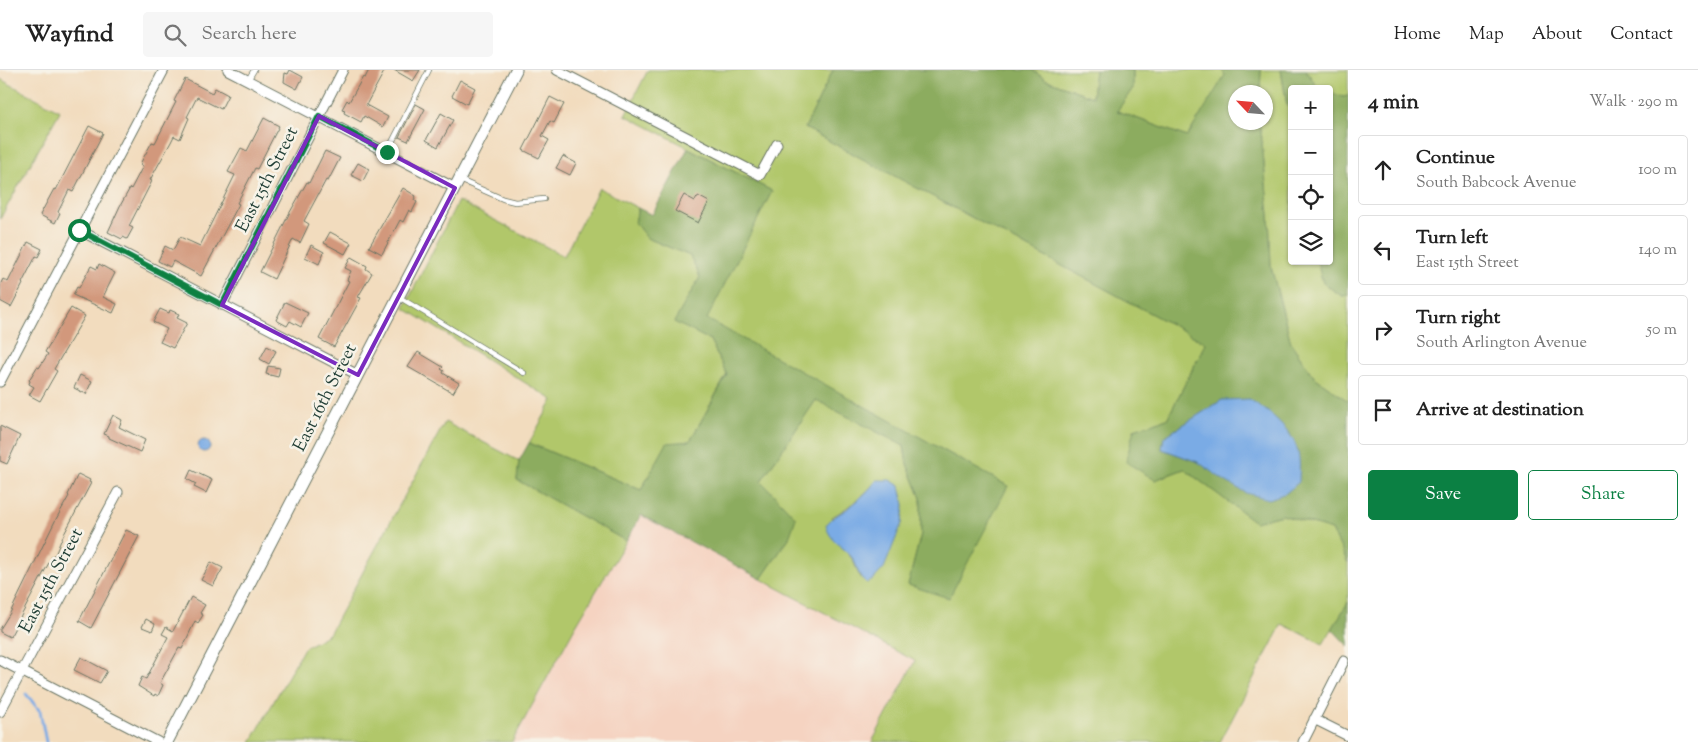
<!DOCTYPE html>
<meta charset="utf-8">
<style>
:root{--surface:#fff;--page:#f6f6f6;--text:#222;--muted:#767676;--line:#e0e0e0;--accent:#0b8043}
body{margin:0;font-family:"Sorts Mill Goudy",serif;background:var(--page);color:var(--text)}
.controls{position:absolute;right:15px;top:15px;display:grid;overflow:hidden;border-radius:5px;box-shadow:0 1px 4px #0004}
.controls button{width:45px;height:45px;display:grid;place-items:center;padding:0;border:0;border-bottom:1px solid var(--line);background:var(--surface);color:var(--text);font:25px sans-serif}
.compass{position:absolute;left:1228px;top:15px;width:45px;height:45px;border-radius:50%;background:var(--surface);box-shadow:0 1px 4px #0004;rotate:296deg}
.stop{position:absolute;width:15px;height:15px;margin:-11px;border:4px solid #0b8043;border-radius:50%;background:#fff}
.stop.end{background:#0b8043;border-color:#fff;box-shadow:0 1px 5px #0008}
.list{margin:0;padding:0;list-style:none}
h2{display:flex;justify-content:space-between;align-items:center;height:65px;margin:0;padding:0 20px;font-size:21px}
h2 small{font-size:16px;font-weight:400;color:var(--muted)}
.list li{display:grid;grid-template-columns:32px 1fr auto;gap:15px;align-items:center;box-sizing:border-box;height:70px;margin:0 10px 10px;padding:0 10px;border:1px solid var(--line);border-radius:5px}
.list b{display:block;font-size:19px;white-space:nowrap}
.list p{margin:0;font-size:16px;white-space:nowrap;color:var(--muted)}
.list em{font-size:16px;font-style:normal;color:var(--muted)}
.actions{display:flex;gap:10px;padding:15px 20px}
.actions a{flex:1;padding:11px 0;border:1px solid var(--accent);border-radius:5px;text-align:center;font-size:18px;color:var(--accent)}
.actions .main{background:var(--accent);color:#fff}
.icon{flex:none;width:28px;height:28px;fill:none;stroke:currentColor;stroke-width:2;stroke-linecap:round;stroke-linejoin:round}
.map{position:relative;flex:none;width:1348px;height:672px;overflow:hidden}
header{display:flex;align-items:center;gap:30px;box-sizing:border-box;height:70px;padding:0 25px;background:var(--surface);border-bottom:1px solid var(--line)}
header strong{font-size:24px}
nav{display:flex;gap:28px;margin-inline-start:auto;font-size:18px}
.search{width:350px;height:45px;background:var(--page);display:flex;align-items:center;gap:12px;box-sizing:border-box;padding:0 18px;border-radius:5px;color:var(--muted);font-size:19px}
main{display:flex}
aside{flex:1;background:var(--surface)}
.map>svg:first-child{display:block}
</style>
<header>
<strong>Wayfind</strong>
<div class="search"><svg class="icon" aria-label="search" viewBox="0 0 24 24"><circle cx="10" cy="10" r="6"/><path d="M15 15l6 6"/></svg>Search here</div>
<nav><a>Home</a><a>Map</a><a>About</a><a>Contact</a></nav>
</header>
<main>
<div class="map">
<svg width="1348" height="672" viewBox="0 0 1348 672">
<rect width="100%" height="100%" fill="#f7f3e8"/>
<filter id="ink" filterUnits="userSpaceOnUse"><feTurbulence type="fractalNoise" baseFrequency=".02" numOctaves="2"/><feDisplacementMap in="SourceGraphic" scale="10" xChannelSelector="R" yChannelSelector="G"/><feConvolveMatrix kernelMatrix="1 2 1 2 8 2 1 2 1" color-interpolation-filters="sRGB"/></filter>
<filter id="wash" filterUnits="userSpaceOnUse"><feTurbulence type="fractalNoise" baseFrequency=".0096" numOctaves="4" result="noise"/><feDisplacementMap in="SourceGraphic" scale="20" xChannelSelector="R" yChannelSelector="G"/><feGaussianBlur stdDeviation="1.12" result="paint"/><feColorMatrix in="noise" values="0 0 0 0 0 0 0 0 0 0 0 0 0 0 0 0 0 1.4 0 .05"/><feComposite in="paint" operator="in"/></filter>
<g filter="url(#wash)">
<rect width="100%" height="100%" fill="#f2dcbe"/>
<!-- built -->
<path fill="#f5d3c1" d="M641 445 915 591 872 672H512L575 557Z"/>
<!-- green -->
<path fill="#b1c76b" stroke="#688250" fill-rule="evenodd" d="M648 0H833L805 58 1206 273 1167 349 1134 359 1155 410 1184 399 1255 451 1282 445 1332 460 1348 493V533L1323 574 1282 554 1220 672H872L915 591 761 509 789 468 761 411 816 330 904 376 907 394 921 428V464L908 515 1008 416 706 249 772 121 625 45ZM877 410 900 416 904 435 902 454 860 508 853 490 842 477 832 447C849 437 864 426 877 410Z
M1032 0H1095L1092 27 1045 9Z
M1133 0H1222L1226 5 1187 67 1117 41 1133 18Z
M1261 0H1281L1287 36 1292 38V191H1317L1323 213 1342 226 1348 225V331L1313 306 1291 273 1271 197 1269 145 1260 53 1266 52V22H1260Z
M1306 0H1348V26L1343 27 1329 22V19L1318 18Z
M0 9 60 41 0 149Z
M599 118 638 138 635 153 647 168 690 186 700 207 675 252 710 270 727 304 690 371 667 374 641 420 529 373 553 330 404 238 458 131 564 186Z
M445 352 519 391 517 410 626 471 575 557 512 672H251L304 578 329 564Z"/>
<!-- forest -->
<path fill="#8cac5f" stroke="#56744a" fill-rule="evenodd" d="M833 0H1032L1045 9 1092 27 1095 0H1133V18L1117 41 1187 67 1225 5 1222 0H1261L1260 22H1236V52L1260 53 1269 145 1271 197 1291 273 1313 306 1348 331V493L1332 460 1282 445 1255 452 1184 399 1155 410 1126 392 1134 359 1167 349 1206 273 805 58ZM1222 330 1210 399 1198 392 1162 379 1164 367Z
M1281 0H1306L1318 18 1321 19H1292V38L1287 36Z
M1329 22 1343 27 1348 26V225L1342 226 1323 213 1317 191H1329Z
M688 78 772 121 707 249 1008 416 949 528 908 515 921 464V428L907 394 904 376 816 330 761 411 796 448 789 468 761 509 641 445 626 471 517 410 519 391 529 373 641 420 667 373 690 371 727 305 710 270 674 252 700 207 690 186 647 168 635 153 638 138 652 145Z
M1348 532V576L1332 559Z"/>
<!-- water -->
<path fill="#7aabe5" stroke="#4c748c" d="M1249 329C1270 342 1296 361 1299 388 1300 396 1299 404 1299 412L1286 423 1269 429 1246 423 1225 411 1198 392 1162 379 1164 367 1222 330Z
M198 376a6 6 0 1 1 12 0a6 6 0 1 1-12 0Z
M877 410H890L900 416 904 435 902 453 884 498 873 510 867 513C856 505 859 499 853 489 844 476 829 471 826 455 833 446 842 443 851 436 861 428 869 420 877 410Z"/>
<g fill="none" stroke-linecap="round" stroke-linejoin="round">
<!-- stream -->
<path stroke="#7aabe5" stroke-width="3" d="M26 624 40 641 46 672"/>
</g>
<g id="blocks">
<!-- building -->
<path fill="#d2987c" d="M290 0 303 7 297 19 284 12 285 3 288 4Z
M369 0H385L366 35 388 47 383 57 364 46 361 52 344 43 345 40 342 39 347 30 349 32 363 7 365 8Z
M394 0H420L413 11Z
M185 9 212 23 215 18 228 25 221 39 197 27 187 47 189 48 180 69 174 66 171 72 150 110 152 111 129 156 133 158 127 169 123 167 122 169 108 162 120 136 130 118 131 119 143 96 140 94 152 72 155 73 176 32 174 31Z
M460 10 475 18 467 34 452 26Z
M550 27 564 34 554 53 550 51 542 66 549 70 539 88 523 80Z
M416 34 425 39 408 71 399 67Z
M441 43 453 50 438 77 426 70Z
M264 48 279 56 257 99 255 98 237 133 239 134 201 206 173 191 170 197 158 191 165 176 173 180 180 167 200 176 235 105 228 102 241 78 247 81Z
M89 56 103 63 73 122 69 120 58 142 60 143 55 153 40 145 54 119 56 120Z
M325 81 340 88 328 111 326 110 304 151 309 154 300 173 293 169 274 209 260 202 289 144 307 112 309 113Z
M563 86 576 93 570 105 556 98Z
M358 93 369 99 363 111 351 105Z
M403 118 416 126 414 130 417 132 412 142 409 140 403 152 400 150 382 184 369 177Z
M684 125 695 131 698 126 709 132 698 153 675 141Z
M330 162 351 173 345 184 324 173Z
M28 172 42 179 38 187 36 186 22 213 23 214 11 237 0 231V215L3 209 8 212Z
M311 175 324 182 319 194 305 187Z
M351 187 367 196 366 199 372 203 358 227 361 228 334 277 319 269 349 211 347 210 351 201 345 198Z
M99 194 115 203 103 227 117 234 113 243 73 225 77 217 79 218 91 196 97 199Z
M285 232 308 243 301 257 290 251 287 256 276 250Z
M71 238 85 246 54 299 57 301 40 331 29 325 34 317 29 314 30 311 29 310 37 297 39 298 48 284 45 282Z
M160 239 169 243 170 240 179 244 177 248 187 253 173 278 160 272 167 259 153 252Z
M267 276 276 281 269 294 260 289Z
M418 282 443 297 441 299 444 301 443 303 459 313 453 323 408 297Z
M268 296 280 298 278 307 266 304Z
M80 305 92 311 86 324 74 318Z
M113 345 122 350 119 357 145 370 140 382 109 368V366L104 364Z
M0 356 20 366 7 394 0 391Z
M191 400 212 410 206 423 194 417 196 414 187 409Z
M78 404 90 410 89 412 91 413 62 468 55 485H53L10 567 0 562V559L10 543 55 451 69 426 68 425Z
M126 460 139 466 91 558 79 551Z
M211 492 223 498 213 516 201 510Z
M191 527 205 535 200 543 203 545 198 553 195 551 182 579 179 578 160 613 163 615 158 626 155 624 154 626 138 616 142 607 146 609 168 567 162 564 166 557 173 561Z
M146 549 155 554 152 561 142 557Z
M81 587 107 601 100 613 74 600Z"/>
</g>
</g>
<g filter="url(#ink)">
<use href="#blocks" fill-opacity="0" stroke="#697564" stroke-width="1"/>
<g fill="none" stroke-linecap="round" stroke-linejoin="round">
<defs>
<path id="service" d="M248 10 254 0
M387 82 429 0
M460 110 503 129 515 132 544 129
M399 227 524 303"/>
<path id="minor" d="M228 0 455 118
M557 0 760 105 777 74
M79 160 358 305
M222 235 343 0
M0 312 164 0
M0 590 158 672
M0 642 118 422
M1314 649 1348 666
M1303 672 1344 591"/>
<path id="tertiary" d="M167 672 516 0"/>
</defs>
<!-- service casing -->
<use href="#service" stroke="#697564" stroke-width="6"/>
<!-- minor casing -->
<use href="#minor" stroke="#697564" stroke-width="11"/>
<!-- tertiary casing -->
<use href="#tertiary" stroke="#697564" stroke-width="13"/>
<!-- service -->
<use href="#service" stroke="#fff" stroke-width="4.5"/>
<!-- minor -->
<use href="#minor" stroke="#fff" stroke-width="9"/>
<!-- tertiary -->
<use href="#tertiary" stroke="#fff" stroke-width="11"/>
</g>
</g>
<g fill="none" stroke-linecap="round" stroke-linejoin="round" filter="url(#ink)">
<!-- route -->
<path stroke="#0b8043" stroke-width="6" d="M79 160 222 235 319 46 387 82"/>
</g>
<!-- marked area -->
<path fill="none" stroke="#7b2cbf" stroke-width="4" stroke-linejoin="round" d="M319 46 455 118 358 305 222 235Z"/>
<g text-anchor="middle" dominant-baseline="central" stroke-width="5" stroke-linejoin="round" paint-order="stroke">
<!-- street labels -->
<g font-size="18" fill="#1f3d34" stroke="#f7f3e8">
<text transform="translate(268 110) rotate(-63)">East 15th Street</text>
<text transform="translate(326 328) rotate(-63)">East 16th Street</text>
<text transform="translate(52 511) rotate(-62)">East 15th Street</text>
</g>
</g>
</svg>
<div class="controls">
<button>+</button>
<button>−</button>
<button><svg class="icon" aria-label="locate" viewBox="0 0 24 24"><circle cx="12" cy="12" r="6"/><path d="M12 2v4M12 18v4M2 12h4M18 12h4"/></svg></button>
<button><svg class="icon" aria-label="layers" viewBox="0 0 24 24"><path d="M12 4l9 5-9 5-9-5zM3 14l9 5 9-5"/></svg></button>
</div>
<svg class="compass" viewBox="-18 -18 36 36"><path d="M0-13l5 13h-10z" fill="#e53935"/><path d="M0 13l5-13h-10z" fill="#767676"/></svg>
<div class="stop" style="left:79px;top:160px"></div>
<div class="stop end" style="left:387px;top:82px"></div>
</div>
<aside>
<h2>4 min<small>Walk · 290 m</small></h2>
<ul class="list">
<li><svg class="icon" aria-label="ahead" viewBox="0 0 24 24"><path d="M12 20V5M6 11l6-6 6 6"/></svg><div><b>Continue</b><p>South Babcock Avenue</p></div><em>100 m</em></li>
<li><svg class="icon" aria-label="left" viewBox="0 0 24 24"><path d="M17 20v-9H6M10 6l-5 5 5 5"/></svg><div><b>Turn left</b><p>East 15th Street</p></div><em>140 m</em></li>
<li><svg class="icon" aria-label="right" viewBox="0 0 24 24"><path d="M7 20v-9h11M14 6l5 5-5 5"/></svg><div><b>Turn right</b><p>South Arlington Avenue</p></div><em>50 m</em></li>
<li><svg class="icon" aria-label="arrive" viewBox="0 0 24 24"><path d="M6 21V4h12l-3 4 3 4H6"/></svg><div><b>Arrive at destination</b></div></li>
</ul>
<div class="actions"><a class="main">Save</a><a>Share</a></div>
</aside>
</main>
